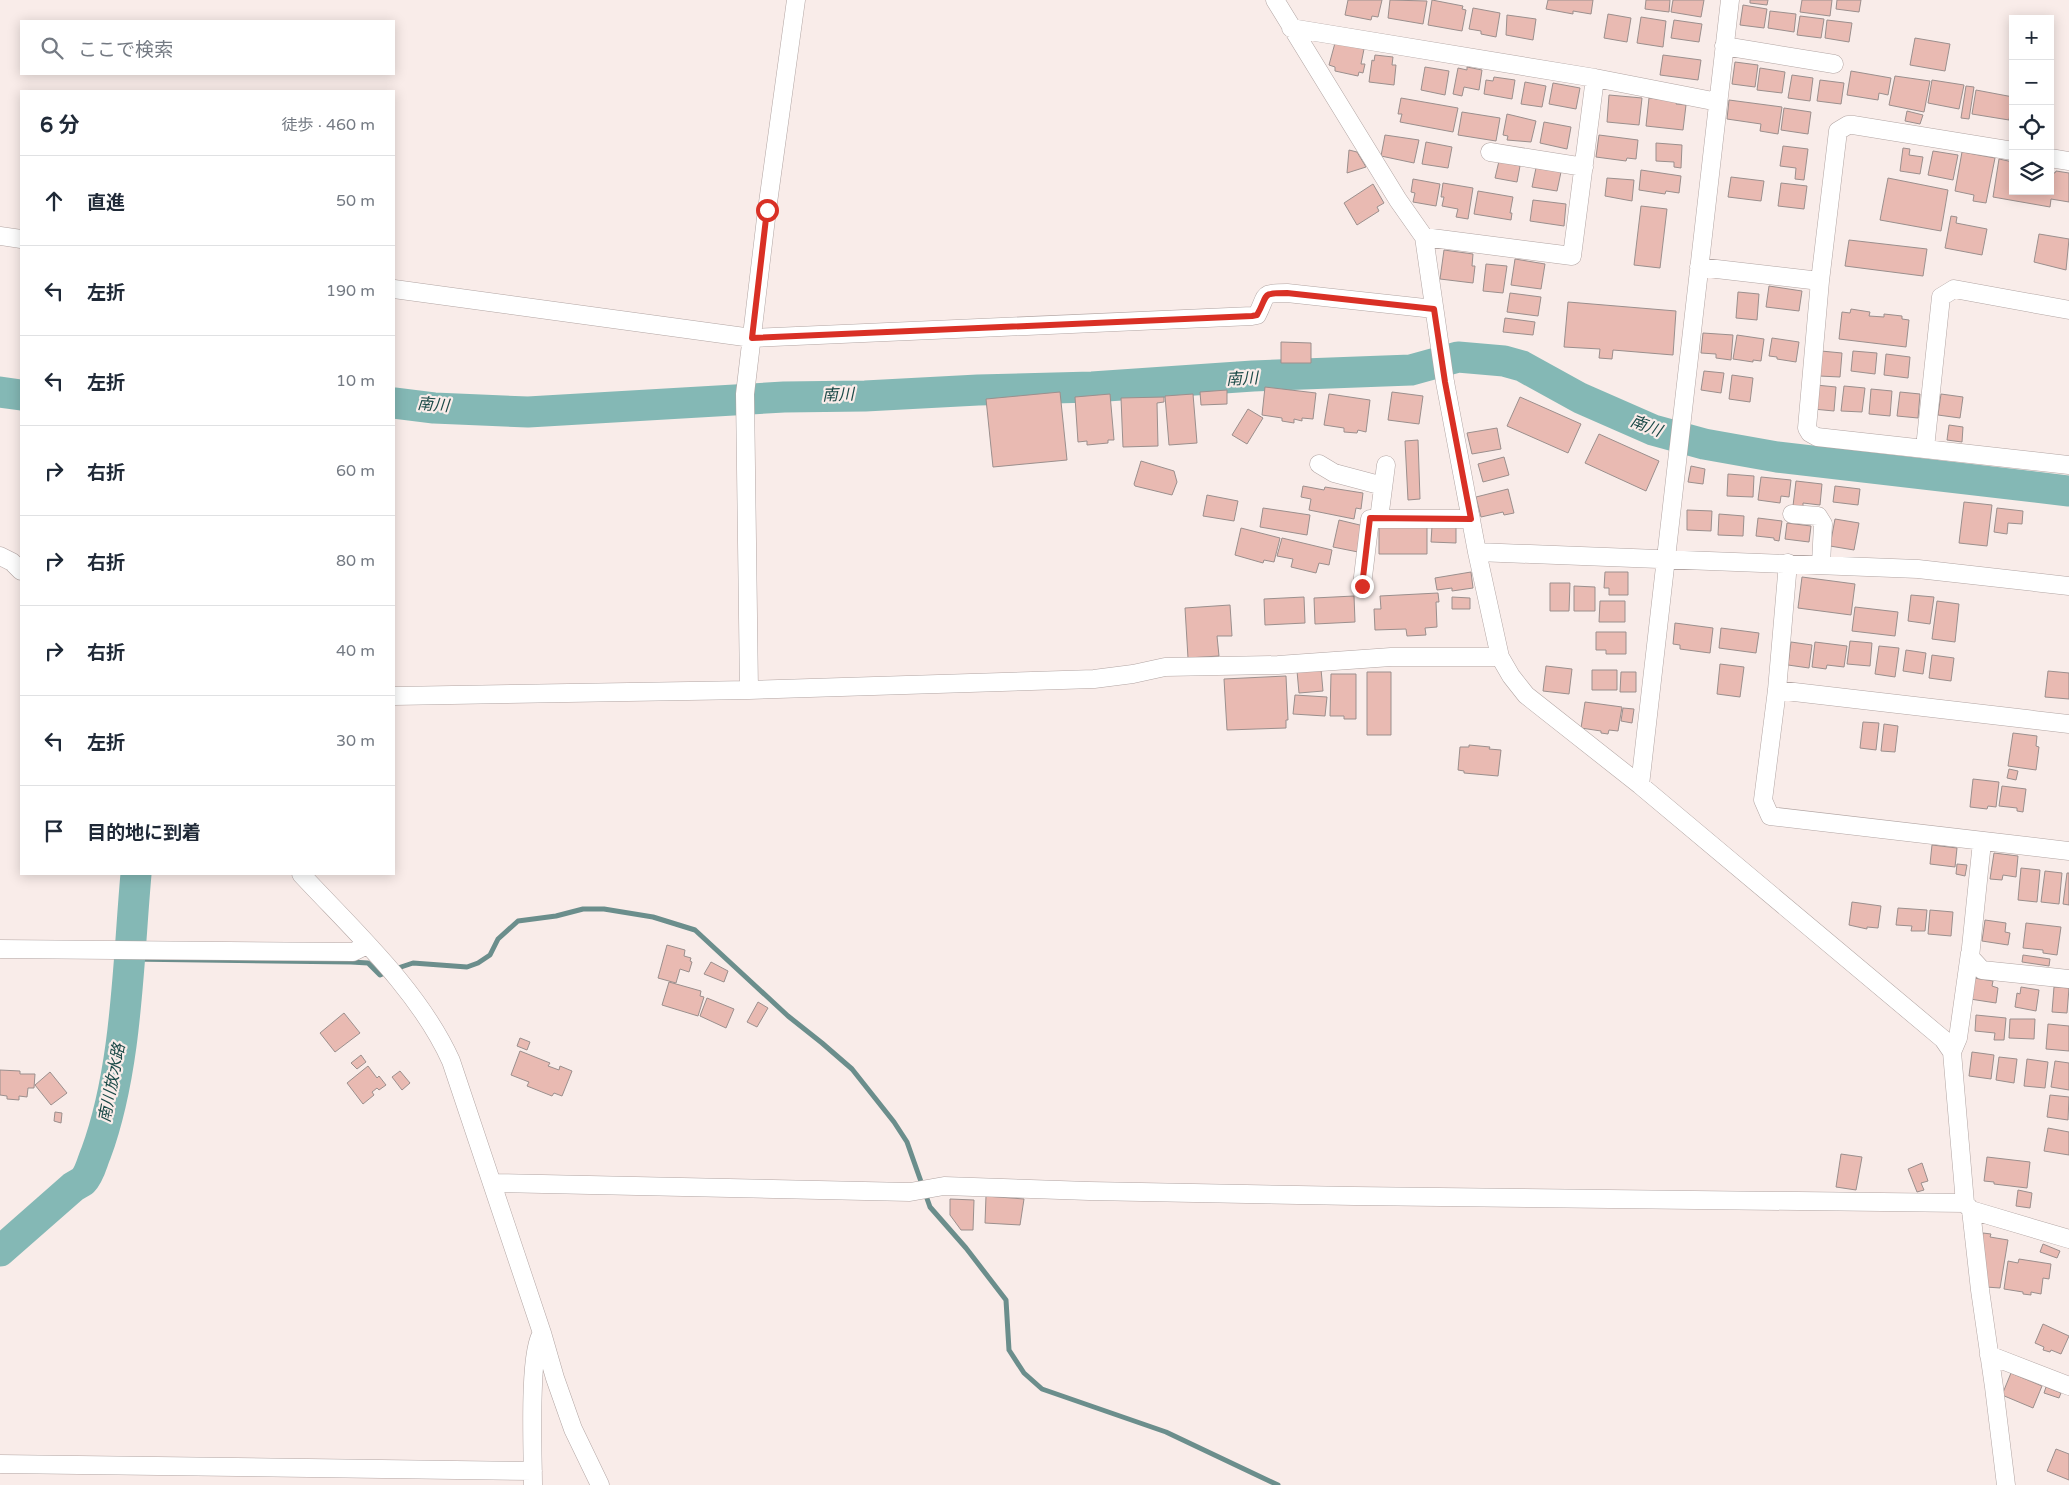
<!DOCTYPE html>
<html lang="ja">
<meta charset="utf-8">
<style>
:root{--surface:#fff;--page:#f2f2f3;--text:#1f2937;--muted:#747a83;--line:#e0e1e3}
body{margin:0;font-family:"Varela Round","Noto Sans JP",sans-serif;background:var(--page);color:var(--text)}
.controls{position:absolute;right:15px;top:15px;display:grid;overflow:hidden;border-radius:0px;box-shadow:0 2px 12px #0003}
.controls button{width:45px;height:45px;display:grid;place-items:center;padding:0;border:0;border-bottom:1px solid var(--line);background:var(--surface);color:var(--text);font:25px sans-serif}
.stop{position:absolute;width:15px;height:15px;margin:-11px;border:4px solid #d93025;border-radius:50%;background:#fff}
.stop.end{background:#d93025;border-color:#fff;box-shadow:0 1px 5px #0008}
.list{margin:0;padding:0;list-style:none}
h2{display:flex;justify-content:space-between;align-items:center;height:65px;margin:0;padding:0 20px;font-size:21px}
h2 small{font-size:16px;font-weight:400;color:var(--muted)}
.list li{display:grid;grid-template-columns:32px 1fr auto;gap:15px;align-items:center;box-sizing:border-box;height:90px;padding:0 20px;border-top:1px solid var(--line)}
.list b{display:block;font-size:19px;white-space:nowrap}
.list em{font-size:16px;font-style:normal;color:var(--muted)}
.icon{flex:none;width:28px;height:28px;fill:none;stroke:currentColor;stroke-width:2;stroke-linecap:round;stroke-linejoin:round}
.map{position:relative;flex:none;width:2069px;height:1485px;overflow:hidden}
.search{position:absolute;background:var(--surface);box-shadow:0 2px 12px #0003;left:20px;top:20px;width:375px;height:55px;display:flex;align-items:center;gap:12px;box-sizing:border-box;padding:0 18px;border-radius:0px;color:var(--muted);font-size:19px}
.panel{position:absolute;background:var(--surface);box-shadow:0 2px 12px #0003;left:20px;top:90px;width:375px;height:785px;border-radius:0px}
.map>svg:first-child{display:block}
</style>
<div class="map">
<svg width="2069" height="1485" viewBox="0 0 2069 1485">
<rect width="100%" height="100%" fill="#f9ece9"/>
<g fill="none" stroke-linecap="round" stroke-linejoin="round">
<!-- stream -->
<path stroke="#6b8e8c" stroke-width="5" d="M128 959 351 962 368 963 380 975 387 972
M395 969 413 963 467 967 478 963 490 955 498 939 518 921 556 916 583 909H604L653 917 695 930 788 1016 822 1043 852 1069 894 1122 907 1142 930 1207 966 1248 1006 1300 1009 1350 1024 1373 1042 1389 1166 1432 1278 1485"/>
<!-- river -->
<path stroke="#84b8b5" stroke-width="31" d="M0 392 21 395
M394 403 434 408 528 412 784 397 865 396 978 390 1092 387 1253 376 1411 370 1458 357 1504 361 1522 366 1580 398 1653 430 1704 444 1777 457 2069 491
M0 1251 73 1187C76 1185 80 1183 83 1181 90 1174 92 1162 96 1153 127 1069 128 963 136 874"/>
</g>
<!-- building -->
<path fill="#e9bab2" stroke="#9b8f8d" d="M1348 0H1382L1378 17 1372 16 1371 20 1345 15Z
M1390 0 1427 1 1423 24 1388 18Z
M1432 0 1463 6 1462 9 1466 10 1462 31 1428 25Z
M1548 0H1593L1591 14 1573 11V14L1546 9Z
M1646 0H1670L1669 12 1645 9Z
M1673 0H1704L1701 17 1671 12Z
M1750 0H1768L1767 5 1750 3Z
M1802 0H1832L1830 16 1800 12Z
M1837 0H1861L1859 12 1836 9Z
M1743 5 1767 9 1764 28 1740 25Z
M1473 8 1500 13 1496 37 1481 34V31L1469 29Z
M1770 11 1796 14 1794 32 1768 28Z
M1608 14 1631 18 1627 42 1604 38Z
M1507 15 1536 19 1533 40 1506 35Z
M1800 16 1824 19 1821 38 1797 35Z
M1641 17 1666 21 1663 47 1637 43Z
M1674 20 1702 24 1699 42 1671 38Z
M1827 20 1852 23 1849 42 1825 38Z
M1915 38 1950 44 1945 71 1910 65Z
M1335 43 1364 49 1361 64H1365L1363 73 1359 72 1358 76 1335 71V67L1329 65Z
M1375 55 1393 57 1392 65H1396L1394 85 1369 82 1372 60 1374 61Z
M1663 55 1701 60 1698 80 1660 75Z
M1735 62 1758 65 1755 87 1732 84Z
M1425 67 1449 71 1445 95 1421 90Z
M1467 67 1482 70 1479 90 1464 87 1462 96 1453 94 1458 68 1467 70Z
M1760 68 1785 72 1782 93 1757 90Z
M1851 71 1891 78 1888 95 1879 93 1878 100 1847 95Z
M1792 75 1813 78 1810 101 1788 98Z
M1895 76 1930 81 1924 112 1889 105Z
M1494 77 1515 80 1512 99 1484 94 1486 80 1493 81Z
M1820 80 1844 83 1841 104 1817 101Z
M1932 80 1964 85 1959 109 1928 103Z
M1525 82 1546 86 1542 107 1521 104Z
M1553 83 1580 88 1576 109 1549 104Z
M1966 86 1974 87 1969 119 1961 118Z
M1976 90 2013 97 2009 120 1972 114Z
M1609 95 1642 98 1639 125 1607 122Z
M1401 98 1458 108 1453 132 1400 122 1402 114H1398Z
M1649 98 1677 101 1676 104 1686 105 1683 130 1646 126Z
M1729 100 1782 107 1778 134 1760 131 1761 124 1727 119Z
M1784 108 1811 112 1808 134 1781 130Z
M1907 111 1923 115 1920 124 1905 121Z
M1462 112 1500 118 1496 141 1458 135Z
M1507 114 1536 121 1531 142 1507 140 1508 136 1503 135Z
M1544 122 1571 127 1567 149 1540 143Z
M1385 135 1419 140 1414 163 1381 156Z
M1599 135 1638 140 1636 159 1627 158 1626 161 1596 157Z
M1426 142 1452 147 1448 168 1422 164Z
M1656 143 1682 145 1681 168 1674 167V162L1656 161Z
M1783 146 1808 149 1804 180 1795 179 1796 168 1780 166Z
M1903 148 1910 149 1909 155 1923 157 1920 174 1900 171Z
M1349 150 1357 152 1366 167 1347 173Z
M1933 151 1958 155 1953 180 1928 175Z
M1962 152 1995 158 1986 203 1973 201 1974 195 1955 191Z
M1999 159 2013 162V191H2050V172L2055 173 2056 171 2069 173V202L2051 199 2050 207 1993 197Z
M1499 161 1520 166 1517 182 1495 178Z
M1536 168 1561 172 1557 191 1532 187Z
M1641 170 1681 176 1679 193 1666 191 1665 194 1639 190Z
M1731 177 1764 181 1761 201 1728 197Z
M1607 178 1634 180 1632 201 1605 196Z
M1888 178 1948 190 1941 231 1880 220Z
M1413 179 1440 184 1436 206 1413 202 1415 193 1411 192Z
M1443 183 1473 188 1468 219 1456 217 1458 209 1442 206 1444 197H1441Z
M1781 183 1807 186 1804 209 1778 206Z
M1373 184 1384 203 1377 207 1379 211 1357 225 1344 203Z
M1478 191 1513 197 1510 213H1512L1511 220 1474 214Z
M1533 200 1566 204 1564 226 1530 221Z
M1641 206 1667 209 1660 268 1634 265Z
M1951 216 1957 217 1956 223 1987 229 1982 255 1945 248Z
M2039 234 2069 239 2066 270 2034 262Z
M1849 240 1927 249 1923 276 1845 266Z
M1444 250 1473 254 1472 266H1475L1473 283 1440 279Z
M1515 259 1545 264 1541 289 1511 285Z
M1486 264 1507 266 1503 293 1483 291Z
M1769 286 1802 291 1799 311 1766 307Z
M1738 292 1759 294 1757 320 1736 318Z
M1510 293 1541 297 1538 316 1507 312Z
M1568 302 1676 311 1673 355 1613 350 1612 359 1599 358 1600 349 1564 347Z
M1851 309 1870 312 1869 316 1884 317V314L1902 316V319L1909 320 1906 347 1839 339 1842 312 1850 313Z
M1505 318 1535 322 1533 335 1503 332Z
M1703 333 1733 335 1731 360 1716 358V354L1701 353Z
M1737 335 1764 339 1761 361 1753 360V362L1733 359Z
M1772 338 1799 342 1796 362 1777 359V357L1769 356Z
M1281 342 1311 343V363H1281Z
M1821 351 1842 353 1840 377 1819 376Z
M1853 351 1877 353 1875 374 1851 371Z
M1886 354 1910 357 1908 378 1884 375Z
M1704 371 1724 373 1721 393 1701 390Z
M1732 375 1753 378 1750 402 1729 399Z
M1816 385 1836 387 1834 411 1813 409Z
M1844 386 1865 388 1862 412 1841 411Z
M1265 387 1316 393 1313 419 1302 418V421L1294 419V423L1282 421V418L1262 415Z
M1871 389 1892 391 1890 416 1869 414Z
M1227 390V404L1201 405 1200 392Z
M1060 392 1067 460 993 467 986 399Z
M1392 392 1423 396 1419 424 1388 420Z
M1900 392 1920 394 1918 418 1897 416Z
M1110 394 1114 440H1108V443L1087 445V441L1078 442 1075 397Z
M1193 394 1197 443 1169 445 1165 396Z
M1329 394 1370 400 1366 432 1358 430 1357 433 1344 432V428L1324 425Z
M1941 394 1963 397 1960 418 1938 415Z
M1164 397V402L1157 403 1158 446 1123 447 1121 398Z
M1520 397 1581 424 1568 453 1507 426Z
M1248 409 1263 418 1247 444 1232 435Z
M1949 425 1963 427 1962 442 1947 440Z
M1497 428 1501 449 1472 454 1467 433Z
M1599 434 1659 461 1646 491 1585 463Z
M1418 440 1420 499 1408 500 1405 441Z
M1504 457 1509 475 1483 482 1478 464Z
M1141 461 1174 471 1177 482 1172 495 1135 486 1134 484Z
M1691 466 1705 469 1703 484 1688 482Z
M1728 474 1754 476 1753 497 1727 496Z
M1761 477 1791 480 1789 497 1781 496 1780 503 1758 500Z
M1796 481 1822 484 1820 505 1803 503V507L1793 506Z
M1303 486 1324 490 1325 487 1363 493 1361 509 1356 508 1354 519 1309 510 1311 499 1301 497Z
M1835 486 1860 489 1858 505 1833 502Z
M1508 489 1514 513 1504 515 1503 512 1481 517 1476 497Z
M1207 495 1238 501 1234 521 1203 516Z
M1964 502 1992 505 1987 546 1959 543Z
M1263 508 1310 515 1307 535 1260 527Z
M1997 508 2023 511 2022 524 2008 523 2007 534 1994 532Z
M1687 510 1712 511 1711 531 1687 530Z
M1719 514 1744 516 1743 536 1718 535Z
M1758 518 1782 521 1779 541 1774 540V538L1756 536Z
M1835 519 1859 523 1854 550 1830 546Z
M1339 520 1364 526 1358 552 1333 547Z
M1787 523 1811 526 1809 542 1785 539Z
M1379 525 1427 526V554H1379Z
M1432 526H1456V543L1431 542Z
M1241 528 1280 538 1274 562 1264 560 1263 563 1235 555Z
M1282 538 1332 550 1329 565 1319 563 1316 573 1291 567 1293 559 1277 556Z
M1471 572 1473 588 1452 591V588L1437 590 1435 578Z
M1605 572H1628V595H1609V588H1604Z
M1802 577 1855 584 1851 615 1798 608Z
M1550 583H1570L1569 611H1550Z
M1574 586 1595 587V611H1574Z
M1438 593 1439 602H1436L1437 627 1425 628 1426 635 1407 636 1406 629 1375 630 1374 609H1381L1380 596Z
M1911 595 1934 597 1930 624 1908 621Z
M1354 596 1355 622 1315 624 1314 598Z
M1304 597 1305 623 1265 625 1264 599Z
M1452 597 1470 598V609H1452Z
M1600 601H1625V622H1599Z
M1937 601 1959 604 1955 642 1932 639Z
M1230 605 1232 636H1217L1219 656 1188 658 1185 608Z
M1855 607 1898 612 1895 636 1852 631Z
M1675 623 1713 628 1710 653 1680 649V645L1673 644Z
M1721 628 1759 633 1756 653 1719 648Z
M1596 632H1626V654H1606V650H1596Z
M1850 641 1872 643 1870 666 1847 664Z
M1791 642 1812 645 1809 668 1788 665Z
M1815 642 1847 646 1844 667 1827 665 1826 669 1812 667Z
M1879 646 1899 648 1895 677 1875 674Z
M1906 650 1926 653 1923 674 1903 671Z
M1932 655 1954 658 1951 681 1929 678Z
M1720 664 1744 667 1740 697 1717 694Z
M1546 666 1572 669 1569 694 1543 691Z
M1321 669 1323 691 1299 693 1297 671Z
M1592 670H1617V690H1592Z
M2048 671 2069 673V699L2045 697Z
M1367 672H1391V735H1367Z
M1621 672H1636V692H1620Z
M1331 674H1356V719H1344V716H1330Z
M1286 676 1288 720H1286V728L1227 730 1224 679Z
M1295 695 1327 697 1325 716 1293 714Z
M1585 702 1622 707 1618 731 1609 730 1608 734 1601 733V731L1581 728Z
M1623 708 1634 709 1632 723 1621 721Z
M1863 722 1879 723 1876 750 1860 748Z
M1884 724 1898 726 1895 752 1881 751Z
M2013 733 2037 736 2036 746 2039 747 2036 770 2008 766Z
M1469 745 1490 747 1489 749 1501 750 1498 776 1464 773V771L1458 770 1460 747H1469Z
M2009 769 2018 771 2016 780 2007 778Z
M1973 779 1999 782 1996 807 1988 806 1987 809 1970 807Z
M2002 786 2026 789 2023 812 2017 811V808L1999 806Z
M1932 845 1957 848 1955 867 1930 864Z
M1994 853 2018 856 2016 877 2003 875 2002 880 1990 879Z
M1957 864 1967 865 1965 876 1956 874Z
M2021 868 2040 870 2037 902 2018 900Z
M2045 871 2062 873 2059 904 2041 902Z
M2067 873H2069V905L2063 904Z
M1852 902 1881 906 1878 928 1867 927V929L1849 925Z
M1898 908 1927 910 1925 931H1911L1912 926 1896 925Z
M1930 910 1953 912 1951 936 1928 934Z
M1985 920 2006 923 2005 932 2010 933 2008 945 1982 941Z
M2026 923 2061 927 2057 955 2043 953V950L2023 948Z
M667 945 685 950 684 956 691 958 690 961 692 962 689 972 680 969 676 983 658 978Z
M2023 955 2050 959 2049 966 2022 962Z
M711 962 728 971 724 982 704 974Z
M1974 978 1993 981 1992 986 1998 988 1996 1003 1970 999Z
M669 982 701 991 700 996 704 997 698 1016 662 1005Z
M2021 987 2039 990 2036 1011 2015 1007 2017 993 2020 994Z
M2054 987 2069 988 2067 1013 2052 1012Z
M707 998 734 1009 726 1028 700 1016Z
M758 1002 768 1008 757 1027 747 1022Z
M344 1013 360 1033 335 1052 320 1033Z
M1976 1015 2006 1018 2004 1040H1994L1995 1033 1975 1031Z
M2010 1019H2035L2034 1039 2009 1038Z
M2048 1024 2069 1026V1051L2046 1049Z
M520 1038 530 1042 527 1050 517 1046Z
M520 1051 550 1063 548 1066 559 1070 560 1066 572 1071 562 1096 554 1093 552 1096 527 1086 529 1082 511 1075Z
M1972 1052 1994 1055 1991 1079 1969 1076Z
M361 1055 366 1062 357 1069 351 1063Z
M1999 1057 2017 1059 2014 1083 1996 1080Z
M2027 1059 2048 1062 2045 1088 2024 1086Z
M2055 1061 2069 1063V1090L2051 1087Z
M368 1066 377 1078 379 1076 386 1085 379 1090 377 1088 372 1092 374 1095 363 1104 347 1083Z
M0 1070 20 1071V1074H35L34 1088H28L27 1097 19 1096V1100L7 1099V1096L0 1095Z
M400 1071 410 1083 402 1090 392 1077Z
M50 1072 67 1093 51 1105 35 1085Z
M2050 1095 2069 1097 2068 1120 2047 1117Z
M55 1112 62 1113 61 1123 54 1121Z
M2048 1128 2069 1132V1155L2044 1151Z
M1841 1154 1862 1157 1856 1190 1836 1187Z
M1987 1157 2030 1162 2027 1188 1994 1184V1182L1984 1181Z
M1922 1163 1928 1181 1921 1183 1924 1190 1917 1192 1908 1169Z
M2018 1190 2032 1193 2030 1208 2016 1206Z
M986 1196 1024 1199 1020 1225 985 1223Z
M950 1199 974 1200 973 1230H961L950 1215Z
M1983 1233 1991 1234 1990 1237 2008 1240 2000 1288 1986 1287 1980 1251Z
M2043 1244 2060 1251 2057 1258 2040 1252Z
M2019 1259 2051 1264 2049 1279 2043 1278 2041 1294 2031 1292V1295L2023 1294V1292L2004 1289 2008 1261 2018 1263Z
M2043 1324 2069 1336 2061 1354 2051 1350 2050 1352 2043 1350 2044 1347 2035 1343Z
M2011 1373 2042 1386 2033 1408 2002 1395Z
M2046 1387 2061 1393 2059 1398 2044 1393Z
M2056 1449 2069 1454V1480L2047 1471Z"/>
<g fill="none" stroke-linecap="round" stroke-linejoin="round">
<defs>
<path id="minor" d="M1275 0 1398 200 1424 237 1445 382 1477 552 1500 657 1511 676 1526 695 1640 785
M1730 0 1640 785 1943 1039 1952 1052 1965 1203 1971 1210 2069 1239
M1291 28 1595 78 1718 102
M1724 46 1834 64
M2013 151 1853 125H1848L1838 131 1820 281 1807 428 1810 433 1817 437 2069 465
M1490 152 1584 167
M2050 158 2069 161
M0 236 21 239
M1424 237 1572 256 1595 78
M1699 267 1820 281
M394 289 752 338 1252 316 1257 315C1268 294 1260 293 1287 293L1434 309
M1925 448 1941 297 1954 289 2069 310
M1319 464 1334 473 1383 486
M1792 514 1818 516 1823 524 1821 564
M1379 519 1386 465
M1477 552 1918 569 2069 586
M0 556 12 562 21 571
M1788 563 1777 690 1763 800 1770 816 2069 851
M1362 585 1370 519H1471
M749 690 1094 679 1133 674 1165 667 1278 665 1391 657H1500
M1777 690 2069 724
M394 696 749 690 745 394 767 210 796 0
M1982 842 1970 957 1982 970 2069 979
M301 874C354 931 419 990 451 1061L542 1333 555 1378 573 1429 600 1485
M0 949 353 952 367 945
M1952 1052 1958 1038 1970 953
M493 1183 910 1192 944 1186 1089 1191 1354 1196 1965 1203
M1971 1210 1980 1290 1994 1387 2006 1485
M1989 1355 2069 1386
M0 1464 533 1471
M533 1485C533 1456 528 1352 542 1333"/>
</defs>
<!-- minor casing -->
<use href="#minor" stroke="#b2a5a3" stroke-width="19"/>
<!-- minor -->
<use href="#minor" stroke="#fff" stroke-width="18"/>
</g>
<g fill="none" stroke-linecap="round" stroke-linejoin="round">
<!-- route -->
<path stroke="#d93025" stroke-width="6" d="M767 210 752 338 1252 316 1257 315C1269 294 1260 293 1287 293L1434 309 1445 382 1471 519 1370 518 1362 586"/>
</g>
<g text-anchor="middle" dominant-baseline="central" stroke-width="4.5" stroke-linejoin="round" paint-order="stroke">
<!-- water labels -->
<g font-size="16" font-style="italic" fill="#1a4947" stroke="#f9ece9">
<text transform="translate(1242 379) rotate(-3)">南川</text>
<text transform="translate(838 395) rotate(-2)">南川</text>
<text transform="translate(433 405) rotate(4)">南川</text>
<text transform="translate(1646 426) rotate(21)">南川</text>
<text transform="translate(112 1083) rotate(-79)">南川放水路</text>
</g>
</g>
</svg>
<div class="controls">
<button>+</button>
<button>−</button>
<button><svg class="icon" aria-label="locate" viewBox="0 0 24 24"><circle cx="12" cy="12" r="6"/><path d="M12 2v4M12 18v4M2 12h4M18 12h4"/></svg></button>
<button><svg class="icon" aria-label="layers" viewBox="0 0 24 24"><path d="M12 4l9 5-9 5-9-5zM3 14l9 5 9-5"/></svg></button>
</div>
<div class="stop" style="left:767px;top:210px"></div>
<div class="stop end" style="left:1362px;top:586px"></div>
<div class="search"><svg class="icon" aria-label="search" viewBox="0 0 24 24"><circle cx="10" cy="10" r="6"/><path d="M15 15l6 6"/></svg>ここで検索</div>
<section class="panel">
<h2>6 分<small>徒歩 · 460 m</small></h2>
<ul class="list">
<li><svg class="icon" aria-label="ahead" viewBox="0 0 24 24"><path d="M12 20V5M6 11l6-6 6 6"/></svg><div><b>直進</b></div><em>50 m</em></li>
<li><svg class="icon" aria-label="left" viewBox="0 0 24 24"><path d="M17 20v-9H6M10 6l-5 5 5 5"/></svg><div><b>左折</b></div><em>190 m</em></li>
<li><svg class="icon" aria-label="left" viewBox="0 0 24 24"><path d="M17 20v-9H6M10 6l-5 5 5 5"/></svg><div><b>左折</b></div><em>10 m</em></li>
<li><svg class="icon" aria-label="right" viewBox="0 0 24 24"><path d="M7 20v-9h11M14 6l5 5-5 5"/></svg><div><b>右折</b></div><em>60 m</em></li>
<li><svg class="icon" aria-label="right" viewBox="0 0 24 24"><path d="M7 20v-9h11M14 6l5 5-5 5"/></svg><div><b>右折</b></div><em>80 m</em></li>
<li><svg class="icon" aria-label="right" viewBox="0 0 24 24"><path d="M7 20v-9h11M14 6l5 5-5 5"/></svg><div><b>右折</b></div><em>40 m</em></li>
<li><svg class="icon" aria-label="left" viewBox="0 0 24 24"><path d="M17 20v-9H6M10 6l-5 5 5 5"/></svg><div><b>左折</b></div><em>30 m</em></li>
<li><svg class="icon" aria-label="arrive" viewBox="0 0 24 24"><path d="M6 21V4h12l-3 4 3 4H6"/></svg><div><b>目的地に到着</b></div></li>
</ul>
</section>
</div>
